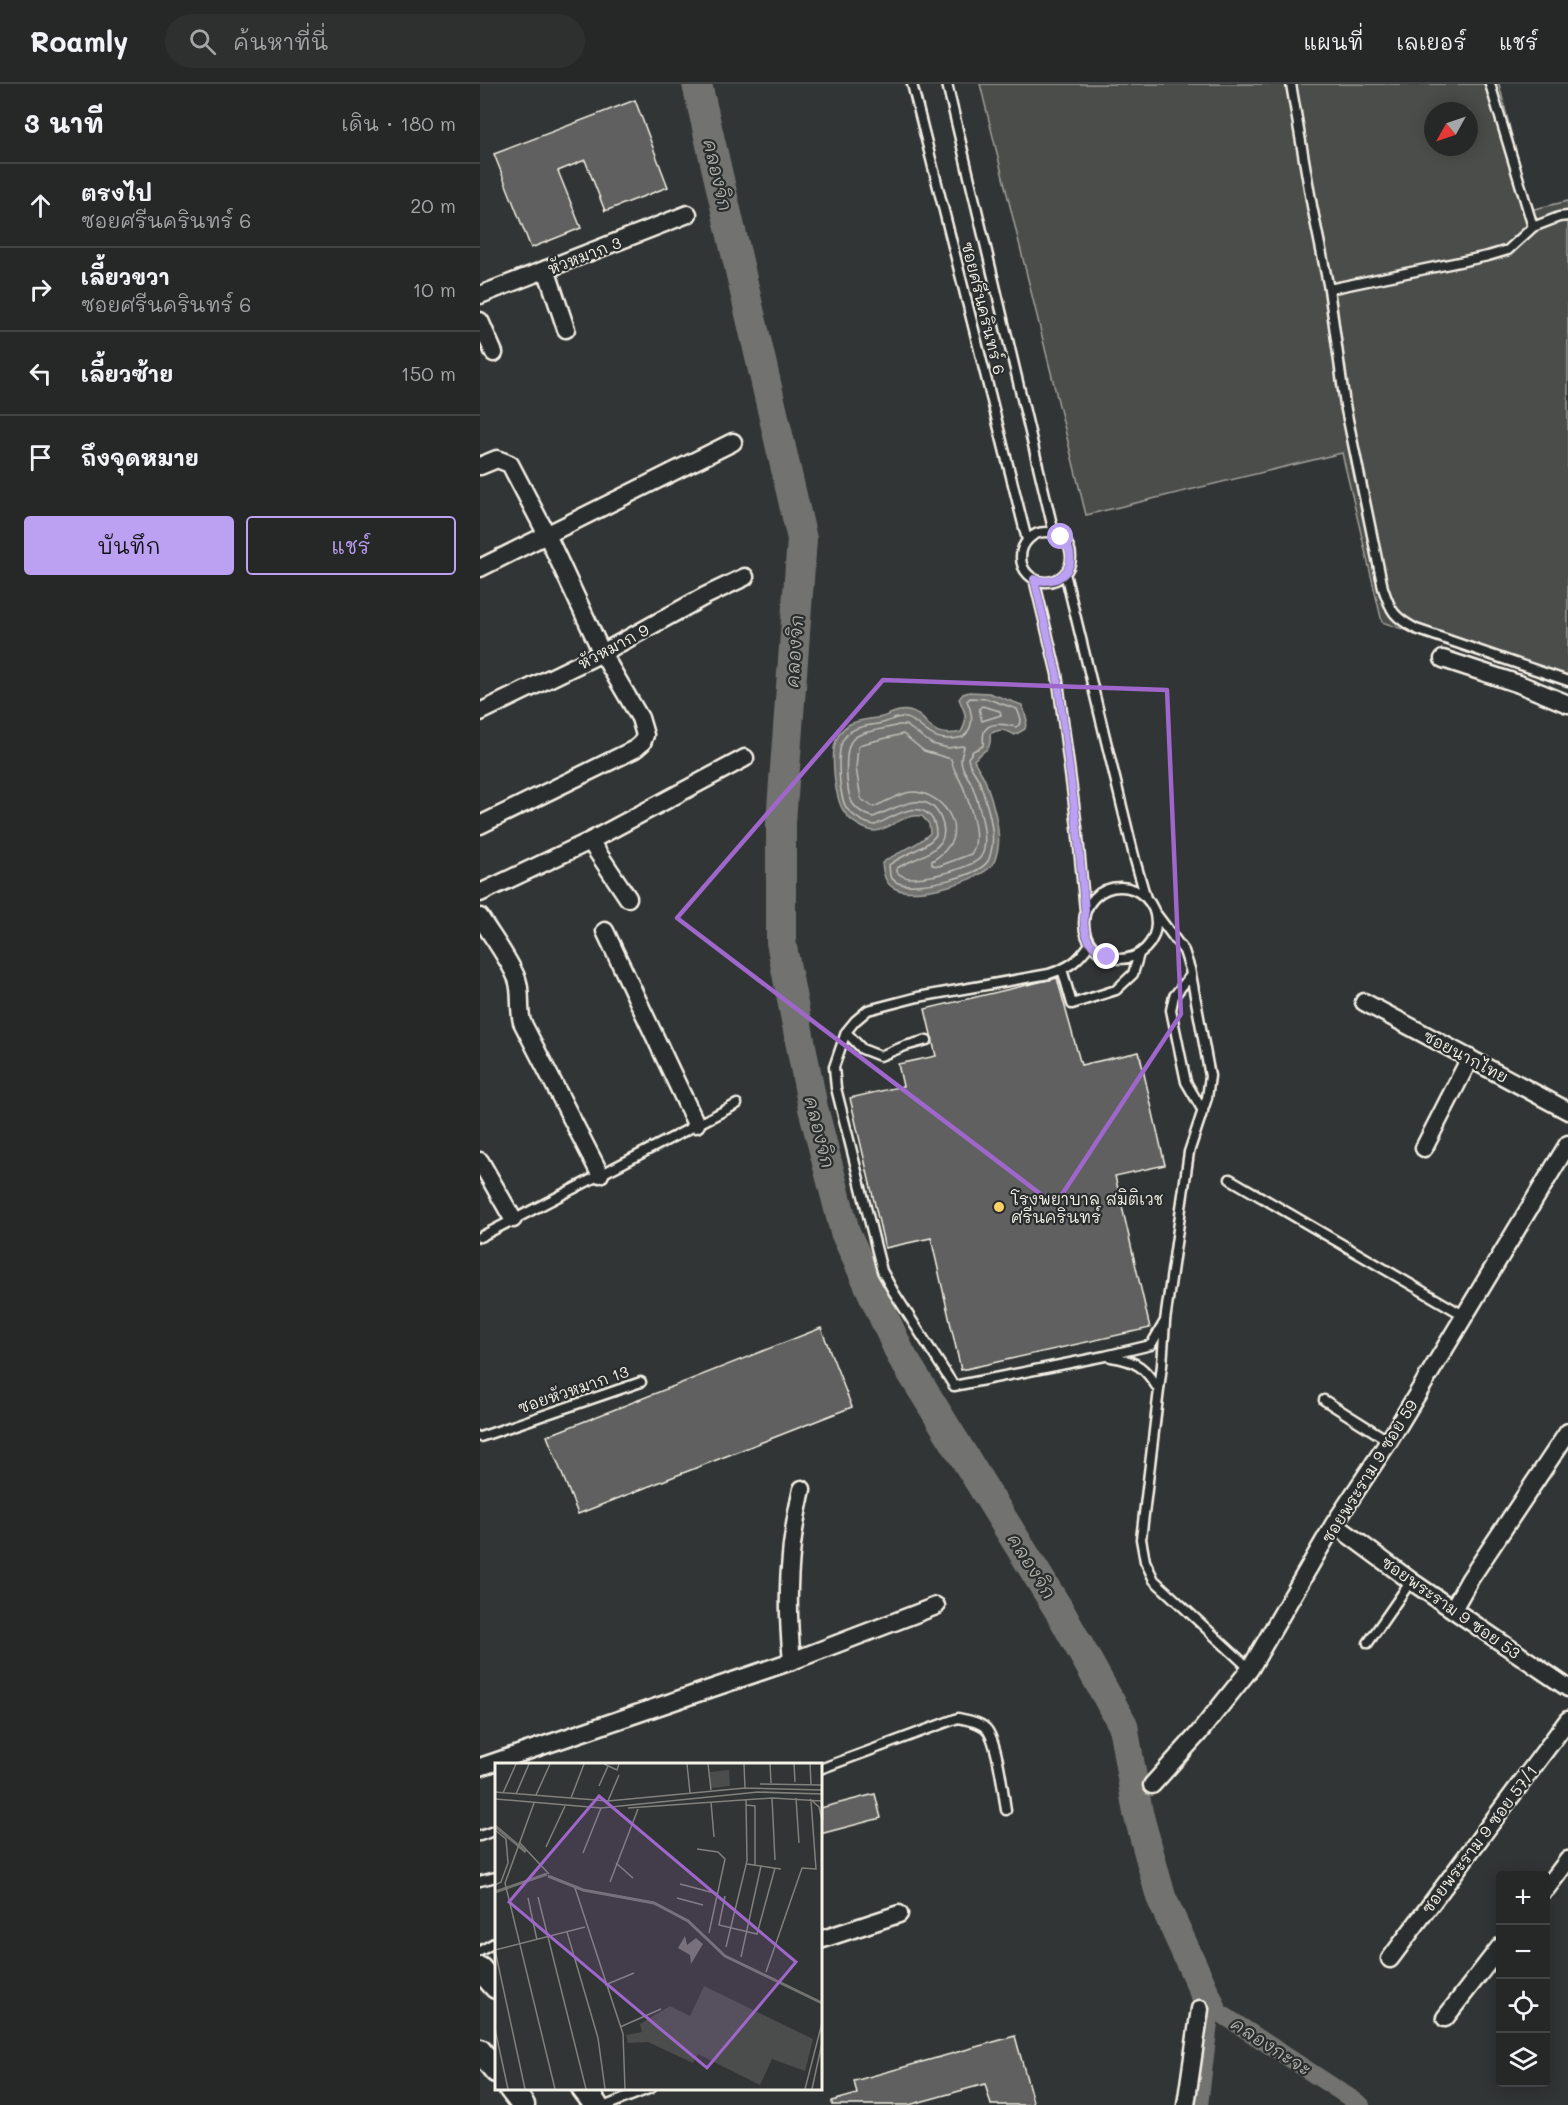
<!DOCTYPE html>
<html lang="th">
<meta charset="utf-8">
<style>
:root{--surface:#262828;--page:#2e3030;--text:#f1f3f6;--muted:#a4a6a8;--line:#424445;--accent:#bca0f2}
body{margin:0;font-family:Mali,"Playpen Sans Thai",sans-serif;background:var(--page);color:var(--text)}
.controls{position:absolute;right:18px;bottom:18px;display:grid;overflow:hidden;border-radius:6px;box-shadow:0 3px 15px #0003}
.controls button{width:54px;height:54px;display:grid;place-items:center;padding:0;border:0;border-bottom:2px solid var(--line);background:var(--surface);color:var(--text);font:30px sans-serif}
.compass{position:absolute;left:944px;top:18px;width:54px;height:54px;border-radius:50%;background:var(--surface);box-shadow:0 3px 15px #0003;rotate:230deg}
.stop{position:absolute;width:18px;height:18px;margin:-14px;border:4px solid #bca0f2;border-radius:50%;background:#fff}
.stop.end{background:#bca0f2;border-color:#fff;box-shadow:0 2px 6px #0008}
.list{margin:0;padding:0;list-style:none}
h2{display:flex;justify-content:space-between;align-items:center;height:78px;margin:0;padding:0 24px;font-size:26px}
h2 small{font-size:20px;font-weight:400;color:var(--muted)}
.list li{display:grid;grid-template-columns:39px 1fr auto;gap:18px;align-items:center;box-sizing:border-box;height:84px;padding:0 24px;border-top:2px solid var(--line)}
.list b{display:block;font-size:22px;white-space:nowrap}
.list p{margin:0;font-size:20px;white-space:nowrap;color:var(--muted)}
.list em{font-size:20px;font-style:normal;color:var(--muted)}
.actions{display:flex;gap:12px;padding:18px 24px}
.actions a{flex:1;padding:14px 0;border:2px solid var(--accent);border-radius:6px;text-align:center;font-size:21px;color:var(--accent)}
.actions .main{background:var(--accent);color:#111}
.icon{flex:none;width:33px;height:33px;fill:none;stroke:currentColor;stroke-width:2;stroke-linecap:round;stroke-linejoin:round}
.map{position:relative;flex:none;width:1088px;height:2021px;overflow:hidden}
header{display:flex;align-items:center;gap:36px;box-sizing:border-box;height:84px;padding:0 30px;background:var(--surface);border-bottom:2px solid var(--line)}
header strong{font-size:28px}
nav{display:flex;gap:33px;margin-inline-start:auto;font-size:21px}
.search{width:420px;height:54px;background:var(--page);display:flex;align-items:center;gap:15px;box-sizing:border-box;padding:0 21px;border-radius:33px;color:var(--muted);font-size:22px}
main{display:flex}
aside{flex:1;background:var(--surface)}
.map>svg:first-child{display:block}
</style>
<header>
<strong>Roamly</strong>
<div class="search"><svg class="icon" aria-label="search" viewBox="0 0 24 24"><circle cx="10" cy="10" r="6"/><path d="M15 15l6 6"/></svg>ค้นหาที่นี่</div>
<nav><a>แผนที่</a><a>เลเยอร์</a><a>แชร์</a></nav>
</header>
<main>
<aside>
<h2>3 นาที<small>เดิน · 180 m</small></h2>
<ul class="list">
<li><svg class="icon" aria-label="ahead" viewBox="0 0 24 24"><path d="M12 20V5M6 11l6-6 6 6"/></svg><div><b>ตรงไป</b><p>ซอยศรีนครินทร์ 6</p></div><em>20 m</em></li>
<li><svg class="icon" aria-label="right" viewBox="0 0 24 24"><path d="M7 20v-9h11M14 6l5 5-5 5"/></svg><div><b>เลี้ยวขวา</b><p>ซอยศรีนครินทร์ 6</p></div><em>10 m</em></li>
<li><svg class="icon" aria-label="left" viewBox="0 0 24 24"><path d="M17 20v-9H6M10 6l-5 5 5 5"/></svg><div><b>เลี้ยวซ้าย</b></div><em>150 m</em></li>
<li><svg class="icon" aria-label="arrive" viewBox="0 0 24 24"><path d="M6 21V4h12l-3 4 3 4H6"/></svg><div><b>ถึงจุดหมาย</b></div></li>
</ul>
<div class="actions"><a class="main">บันทึก</a><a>แชร์</a></div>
</aside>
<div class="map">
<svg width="1088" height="2021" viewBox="0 0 1088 2021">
<rect width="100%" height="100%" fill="#323535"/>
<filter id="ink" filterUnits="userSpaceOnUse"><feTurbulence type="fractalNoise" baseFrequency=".0167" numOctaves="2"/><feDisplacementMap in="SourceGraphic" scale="12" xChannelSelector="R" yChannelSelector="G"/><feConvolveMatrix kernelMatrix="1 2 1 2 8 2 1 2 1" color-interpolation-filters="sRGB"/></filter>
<g filter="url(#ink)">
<!-- green -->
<path fill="#4b4d4c" stroke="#a09f9a" stroke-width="1.5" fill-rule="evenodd" d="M500 0H1019L1050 126 1088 117V602L902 538 862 369 606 431ZM953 27H989V63H953Z"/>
<!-- water -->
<path fill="#727370" stroke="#a6a5a0" stroke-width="1.5" d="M489 608 509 609 542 621 547 636 545 645 535 651C526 646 519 644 510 650 512 670 503 664 494 676 497 683 502 689 505 696 512 714 521 745 518 764 517 769 515 778 512 781 498 798 436 814 416 805 405 801 403 789 402 779 417 768 438 762 450 749L449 740 442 732C423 729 412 745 395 747 390 747 386 745 382 743 362 733 358 719 355 698 353 679 349 651 370 640 380 635 392 635 402 633 411 630 419 625 429 627 451 632 446 656 481 648 489 634 485 629 479 615L483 610Z"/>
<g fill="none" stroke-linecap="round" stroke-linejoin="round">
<!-- shore -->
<path stroke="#c0bfb8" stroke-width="1.5" d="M490 614 508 615 537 625 541 635 539 641 536 643C527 641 512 637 505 646 502 650 504 657 503 662L493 667 488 674C489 684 497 690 500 699 506 718 515 743 512 763 511 767 510 774 508 777 498 793 438 805 421 800 416 799 413 796 410 792L409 781C424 769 445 766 456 751 456 744 455 738 451 733 436 715 412 734 395 741 385 740 374 733 367 725 359 713 355 664 365 653 374 641 390 642 403 639 408 638 412 635 416 634 441 628 443 664 483 653 495 643 493 630 487 617Z
M502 622 520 627 521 631 502 637 499 625Z
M418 641H426L452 660 468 664 482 662 484 663C483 667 481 672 481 676 481 686 489 693 492 701 498 717 512 760 500 774 493 782 463 790 452 792 440 793 426 798 417 788V784C432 775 450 772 461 758 465 751 464 742 461 735 448 702 415 725 393 733 386 731 378 727 373 720 366 709 363 665 373 655 383 646 405 646 418 641Z
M423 650 444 667 471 675C473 687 480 694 484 705 490 721 502 757 491 770L459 782 452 781V777C460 772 468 765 472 756 480 732 456 708 433 708 420 708 405 719 393 723L381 715 376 684 378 663 382 660Z"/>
<!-- canal -->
<path stroke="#727370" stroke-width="18" d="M719 2021 731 1923 881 2021"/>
<!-- river -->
<path stroke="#727370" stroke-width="30" d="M217 0 322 455 301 738V858L333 1024 365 1148 421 1271 579 1526 643 1641 658 1729 681 1813 731 1923"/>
</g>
<!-- building -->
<path fill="#5f605f" stroke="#f4f1e8" stroke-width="1.5" d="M155 16 188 103 125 127 105 76 78 87 101 144 51 164 14 70Z
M577 894 601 981 659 968 685 1081 635 1092 670 1244 481 1286 451 1154 405 1164 370 1014 423 1002 418 980 456 972 445 925Z
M341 1244 372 1323 98 1430 67 1352Z
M395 1710 401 1734 340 1750V1724Z
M535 1952 554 2021H511L505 2000 429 2021H352V2017L377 2010 374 1997Z"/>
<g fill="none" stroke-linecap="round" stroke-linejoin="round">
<defs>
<path id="lane" d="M432 0 547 456
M467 0 574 449
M811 0 832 122 849 205 865 321 903 504C911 528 914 533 936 545L1088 597
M1010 0 1053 143 1079 133 1088 132
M849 205 1008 172 1028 166 1053 143
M541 473a25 25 0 1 1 50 0a25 25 0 1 1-50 0Z
M585 489 655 776 666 814
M554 495 577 590 597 743 605 827
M604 839a36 36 0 1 1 72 0a36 36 0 1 1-72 0Z
M610 860C597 878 590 883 569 890L438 913 388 926 375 937 366 948 354 983 356 1004 402 1187 413 1207 474 1302 625 1272 671 1261 685 1237 709 1068 727 1014 730 992 710 885 704 867 674 827
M582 885 592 920 636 906 653 890 659 870
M711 891 694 912 691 926 706 998 723 1027
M366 948 382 965 400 972 425 962 447 956
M750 1095 985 1232
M0 1153 257 1020
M685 1238 682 1281 661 1455 665 1477 674 1496 770 1585
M631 1273C658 1277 665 1284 679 1306
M844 1316 909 1357
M0 1353 161 1298
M888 1559 931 1497
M340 1685 478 1634C487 1636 502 1638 508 1647 518 1662 523 1707 526 1726
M0 1752 16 1746
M0 1797 16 1793
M0 1867 16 1858
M128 2021 171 2004"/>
<path id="street" d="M66 185 86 245
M0 211 208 130
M0 237 14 269
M0 382 17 375 30 380 67 451 122 569 160 634 165 651 162 659 155 665 0 741
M0 484 253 358
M963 575 1039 600 1088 620
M0 628 122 569 225 512 265 493
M110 757 148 814
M0 809 110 757 265 674
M0 833C12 853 28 873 37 895 42 909 38 923 42 938L120 1090
M125 847 216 1040
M884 918 1088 1027
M944 1064 990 974
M0 1077 33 1135
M854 1440 931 1497 1088 1604
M973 1525 990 1495 1088 1348
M312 1577C306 1517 308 1464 322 1405
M0 1683 312 1577 456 1522
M672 1701 718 1650 770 1585 854 1440 909 1357 1088 1060
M1066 1805 1088 1776
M340 1856 419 1830
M910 1875 1088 1636
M965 1934 1020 1863
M706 2021 720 1925"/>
<path id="secondary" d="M0 1885 16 1903
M0 1967 16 1987
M30 2004 43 2021
M103 2004 116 2021"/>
</defs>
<!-- lane casing -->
<use href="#lane" stroke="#f4f1e8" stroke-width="13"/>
<!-- street casing -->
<use href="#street" stroke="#f4f1e8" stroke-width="21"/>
<!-- secondary casing -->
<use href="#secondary" stroke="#f4f1e8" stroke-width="27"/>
<!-- lane -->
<use href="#lane" stroke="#2a2d2e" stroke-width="8"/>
<!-- street -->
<use href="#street" stroke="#2a2d2e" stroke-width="16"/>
<!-- secondary -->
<use href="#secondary" stroke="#2a2d2e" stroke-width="22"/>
</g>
</g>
<g fill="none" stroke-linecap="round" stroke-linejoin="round" filter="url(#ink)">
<!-- route -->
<path stroke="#bca0f2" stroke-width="8" d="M581 453C603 475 584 505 554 495L577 590 597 743 605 826C601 848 608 863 627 873"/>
</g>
<!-- marked area -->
<path fill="none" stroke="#9f67cb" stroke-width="4.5" stroke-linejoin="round" d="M403 596 687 606 701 930 575 1121 197 834Z"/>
<!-- markers -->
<circle fill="#ffd166" stroke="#2a2d2e" stroke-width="2" cx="519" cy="1123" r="6"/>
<g text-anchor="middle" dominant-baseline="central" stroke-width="4.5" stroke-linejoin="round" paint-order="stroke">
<!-- street labels -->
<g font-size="16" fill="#f4f1e8" stroke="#2a2d2e">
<text transform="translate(104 171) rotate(-21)">หัวหมาก 3</text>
<text transform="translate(504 224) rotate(76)">ซอยศรีนครินทร์ 6</text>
<text transform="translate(133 562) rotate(-28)">หัวหมาก 9</text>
<text transform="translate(986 972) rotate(28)">ซอยนากไทย</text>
<text transform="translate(93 1305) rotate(-19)">ซอยหัวหมาก 13</text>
<text transform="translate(889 1387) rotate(-58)">ซอยพระราม 9 ซอย 59</text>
<text transform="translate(971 1523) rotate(35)">ซอยพระราม 9 ซอย 53</text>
<text transform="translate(999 1755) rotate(-53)">ซอยพระราม 9 ซอย 57/1</text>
</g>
<!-- poi labels -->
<g font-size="16" fill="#f4f1e8" stroke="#2a2d2e" text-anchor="start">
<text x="531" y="1114">โรงพยาบาล สมิติเวช<tspan x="531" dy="18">ศรีนครินทร์</tspan></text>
</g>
<!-- water labels -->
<g font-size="18" font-style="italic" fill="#b3b2ac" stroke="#2a2d2e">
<text transform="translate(238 91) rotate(77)">คลองจิก</text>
<text transform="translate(314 567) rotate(-86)">คลองจิก</text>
<text transform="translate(340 1048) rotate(76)">คลองจิก</text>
<text transform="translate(552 1482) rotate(58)">คลองจิก</text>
<text transform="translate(791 1962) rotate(33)">คลองกะจะ</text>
</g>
</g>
<!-- overview -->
<g transform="translate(15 1679)">
<rect width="327" height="327" fill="#323535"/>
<path d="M234 7 235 23 216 25 215 9ZM209 223 318 276 310 308 277 296 265 322 203 291 198 300 153 279 133 280 131 272 147 269 145 261 175 243 195 253Z" fill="#4b4d4c"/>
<path d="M190 173 192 182 201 175 208 181 196 201 195 192 183 185Z" fill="#727370"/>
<path fill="none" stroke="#727370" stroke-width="3" d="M0 63 31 89M53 113 88 127 159 140 193 158 230 193 327 240M0 129 52 111"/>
<path fill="none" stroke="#80807d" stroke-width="1.5" d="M109 1 122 7 124 1M192 1 195 30M213 1 216 27M249 1 250 25M275 1 276 20M299 1 300 19M315 1 316 21M265 21 327 22M104 23 113 3M0 29 113 38 250 25 327 27M8 30 21 1M21 31 34 1M41 32 55 1M76 35 89 1M277 35 280 97M301 35 304 80M0 36 106 45 263 29 327 31M315 36 324 44 327 57M113 38 124 12M216 39 219 74M39 40 10 120 60 326M251 42 260 43V102M133 45 277 35 327 38M0 67 11 76 13 100 6 119 0 122M24 79 54 111M51 84 70 43M202 86 223 89 230 96 214 170M88 90 106 45M121 100 138 115M252 101 286 106M115 119 143 46M185 121 223 131M80 125 128 271 130 326M230 133 224 162 262 171 280 105M43 134 91 326M33 135 42 177M182 135 208 142M72 169 103 275 110 326M231 184 252 98 251 37M0 187 30 326M0 187 90 164M246 194 266 103M271 209 307 105 321 106 316 38M110 222 139 210M125 264 166 246M0 266 13 326M310 326 327 260M317 326 327 280"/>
<path fill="#9f67cb" fill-opacity="0.15" stroke="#9f67cb" stroke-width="3" d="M104 33 301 199 212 305 14 139Z"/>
<rect width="327" height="327" fill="none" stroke="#f4f1e8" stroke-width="3"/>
</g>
</svg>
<div class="controls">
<button>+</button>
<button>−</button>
<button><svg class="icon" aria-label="locate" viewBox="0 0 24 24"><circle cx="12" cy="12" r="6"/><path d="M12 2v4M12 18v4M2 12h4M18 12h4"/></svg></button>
<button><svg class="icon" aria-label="layers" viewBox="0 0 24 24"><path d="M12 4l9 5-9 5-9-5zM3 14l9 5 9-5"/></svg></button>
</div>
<svg class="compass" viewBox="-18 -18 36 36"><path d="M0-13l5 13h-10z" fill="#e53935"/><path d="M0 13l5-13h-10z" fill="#a4a6a8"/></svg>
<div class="stop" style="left:581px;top:453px"></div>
<div class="stop end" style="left:627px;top:873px"></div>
</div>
</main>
